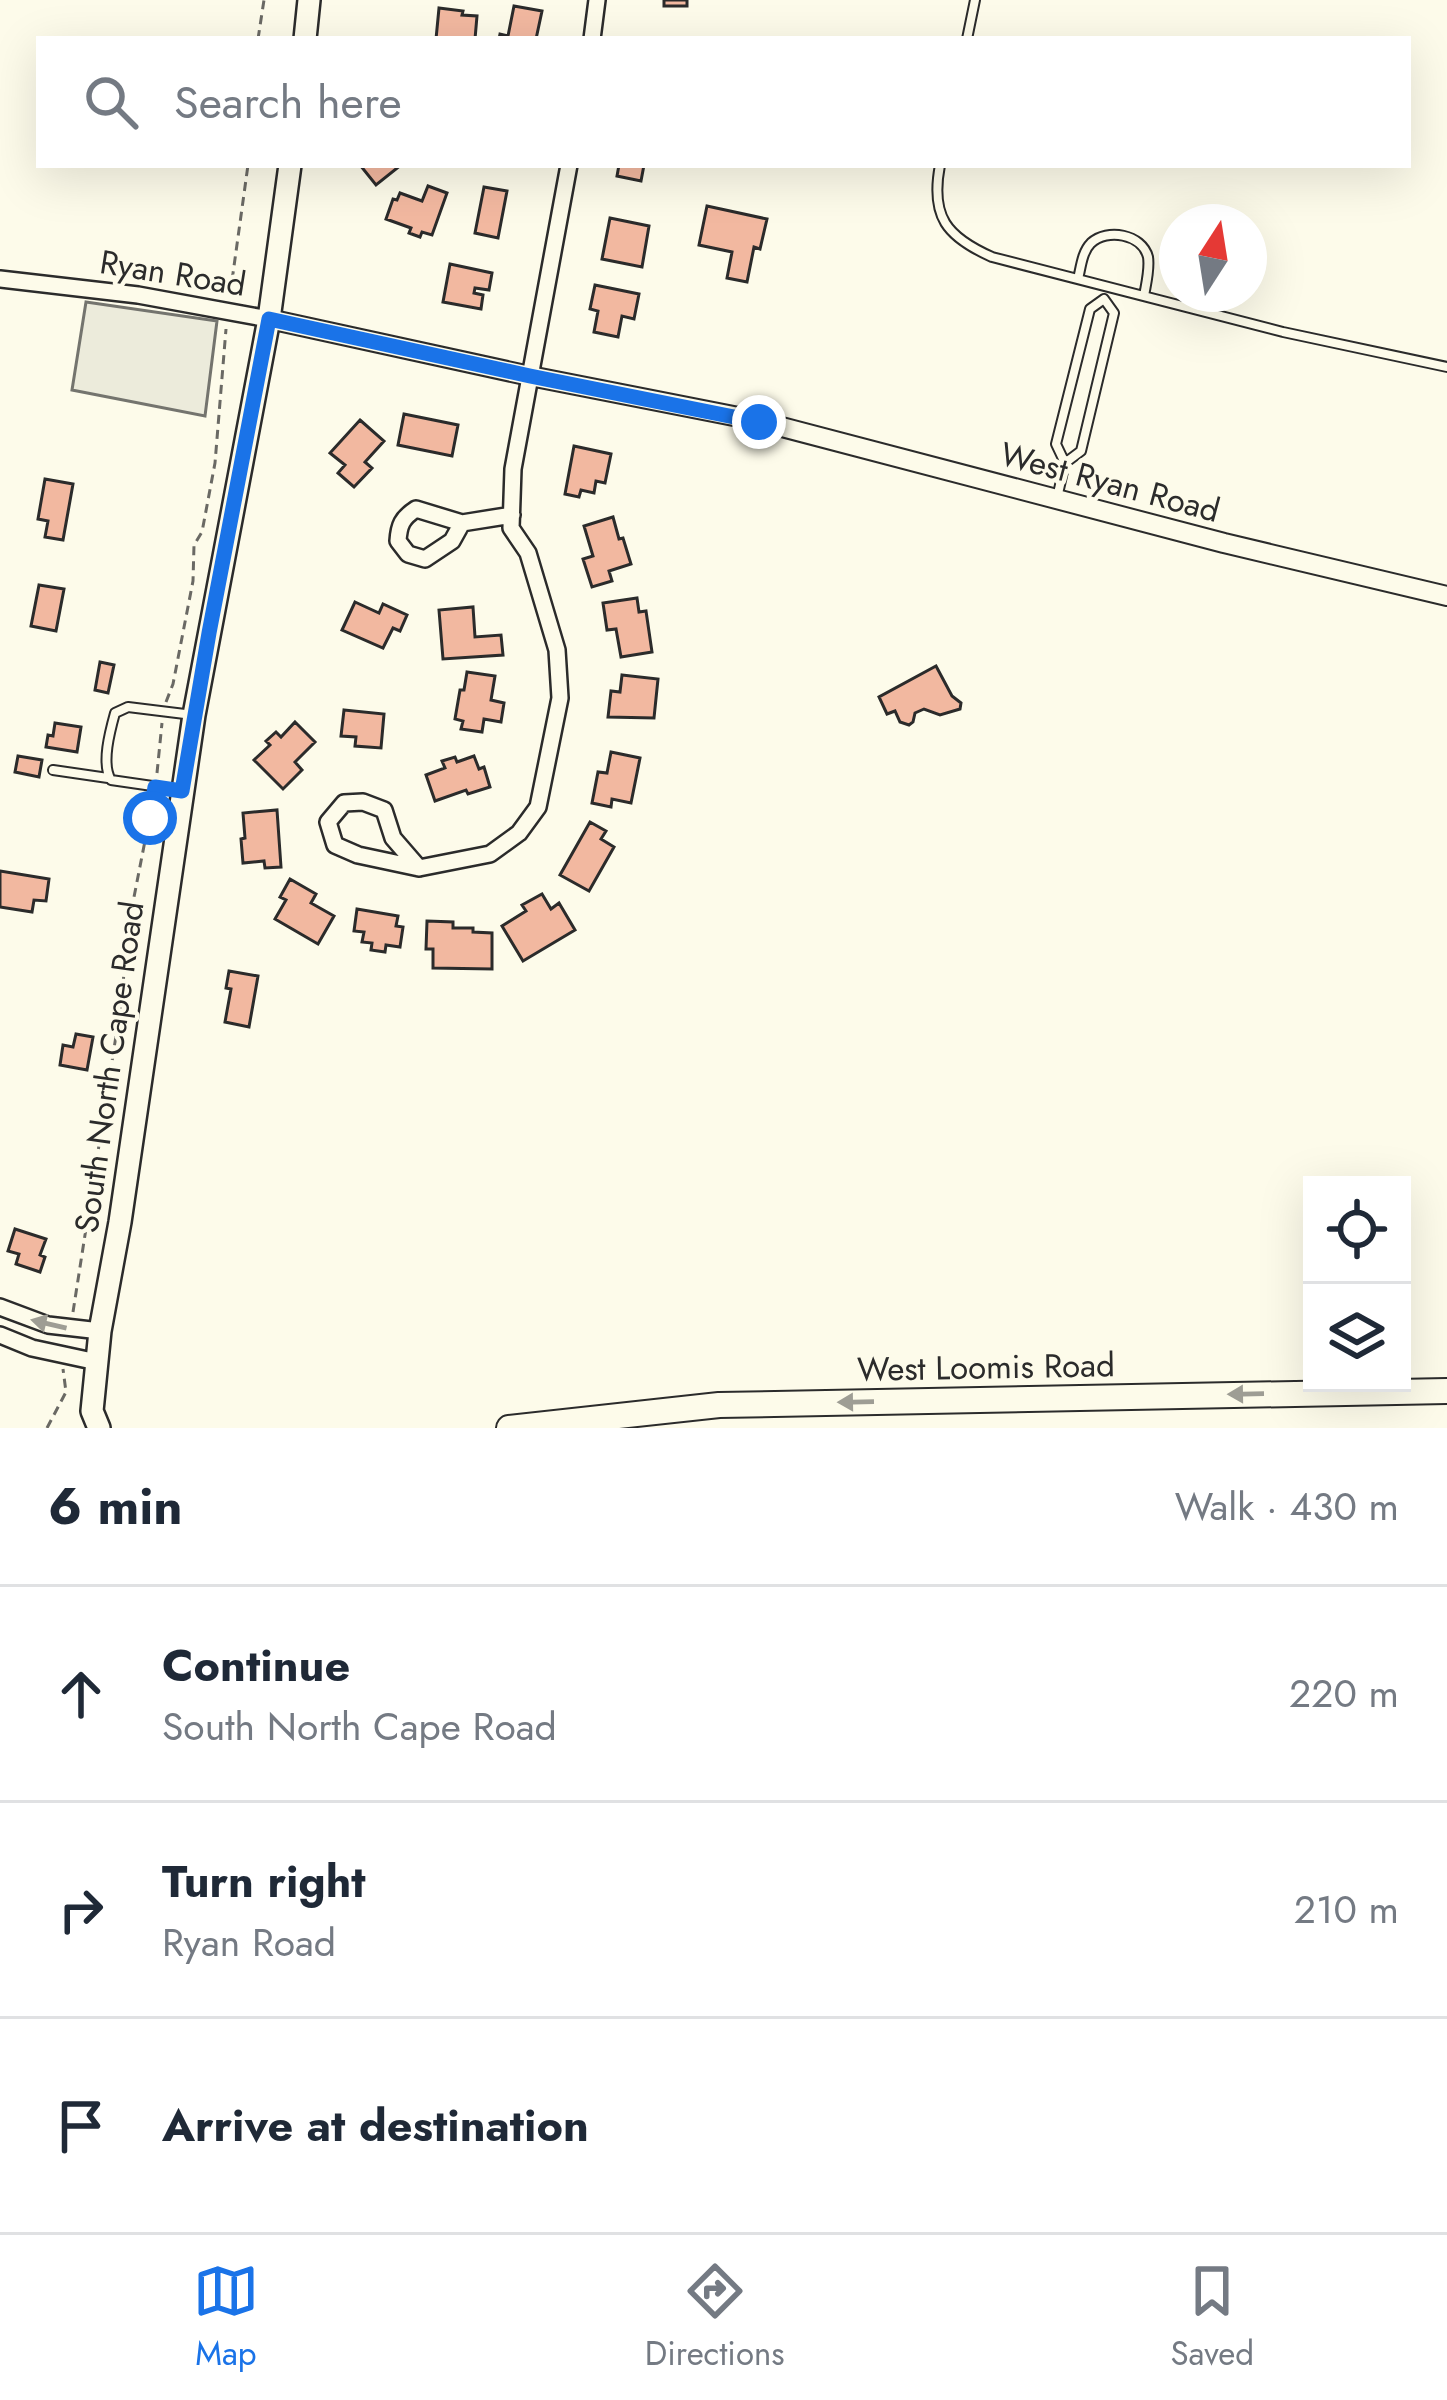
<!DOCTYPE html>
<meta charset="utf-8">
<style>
:root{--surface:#fff;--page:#f6f6f7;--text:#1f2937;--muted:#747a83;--line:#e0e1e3;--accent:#1a73e8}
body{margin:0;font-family:Jost,sans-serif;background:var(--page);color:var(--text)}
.controls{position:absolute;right:36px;bottom:36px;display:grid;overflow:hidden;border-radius:0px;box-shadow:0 12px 48px #0002}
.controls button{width:108px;height:108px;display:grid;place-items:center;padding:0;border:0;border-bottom:3px solid var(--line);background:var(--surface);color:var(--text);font:60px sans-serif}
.compass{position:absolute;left:1159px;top:204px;width:108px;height:108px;border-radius:50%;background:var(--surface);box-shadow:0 12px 48px #0002;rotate:12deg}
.stop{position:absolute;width:36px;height:36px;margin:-27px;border:9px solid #1a73e8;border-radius:50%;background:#fff}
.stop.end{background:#1a73e8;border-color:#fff;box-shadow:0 3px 12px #0008}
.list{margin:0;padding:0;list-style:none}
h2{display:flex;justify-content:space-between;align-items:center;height:156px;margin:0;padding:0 48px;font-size:51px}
h2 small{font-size:39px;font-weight:400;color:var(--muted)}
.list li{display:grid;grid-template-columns:78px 1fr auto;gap:36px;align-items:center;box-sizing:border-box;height:216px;padding:0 48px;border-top:3px solid var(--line)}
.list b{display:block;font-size:45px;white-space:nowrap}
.list p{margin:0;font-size:39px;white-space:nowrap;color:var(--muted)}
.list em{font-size:39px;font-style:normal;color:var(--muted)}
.icon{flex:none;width:66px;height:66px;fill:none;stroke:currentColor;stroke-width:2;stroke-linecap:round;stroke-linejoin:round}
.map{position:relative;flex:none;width:1447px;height:1428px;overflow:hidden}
.search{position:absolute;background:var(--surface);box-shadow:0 12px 48px #0002;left:36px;right:36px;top:36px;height:132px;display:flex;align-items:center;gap:30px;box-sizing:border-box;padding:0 42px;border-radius:0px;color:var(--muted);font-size:45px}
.sheet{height:804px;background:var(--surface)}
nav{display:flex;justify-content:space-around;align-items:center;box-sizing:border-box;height:168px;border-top:3px solid var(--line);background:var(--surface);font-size:33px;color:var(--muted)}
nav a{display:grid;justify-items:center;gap:6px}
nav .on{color:var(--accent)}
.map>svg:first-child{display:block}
</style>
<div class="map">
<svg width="1447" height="1428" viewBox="0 0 1447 1428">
<rect width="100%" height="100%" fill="#fdfbea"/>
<!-- green -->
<path fill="#ecebdb" stroke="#74746e" stroke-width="3" d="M86 302 217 321 205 416 72 390Z"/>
<!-- building -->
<path fill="#f2b8a0" stroke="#2b2b2b" stroke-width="3" d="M664 0H687V6H664Z
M514 6 542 11 536 39H499L500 34 508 36Z
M439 8 463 11 462 15 477 16 475 39H436Z
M360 165H401L376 185Z
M619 165H644L641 181 617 176Z
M428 186 447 193 432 235 422 232 420 237 409 233 411 228 386 219 393 199 397 200 400 193 422 201Z
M484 187 507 191 498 238 475 233Z
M707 206 767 219 760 249 754 247 747 282 727 278 732 252 699 245Z
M610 218 649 226 642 267 602 259Z
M450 264 492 273 489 290 475 288 474 293 483 295 481 309 443 302Z
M595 285 639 294 634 319 622 316 618 337 594 332 598 311 590 309Z
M404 414 458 425 452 456 398 445Z
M360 420 384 441 365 462 372 468 354 487 338 473 345 465 330 453Z
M574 446 611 454 605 483 596 481 594 493 581 490 579 497 565 494Z
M45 479 73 484 63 540 45 537 48 521 38 519Z
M613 517 619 539 623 538 631 564 609 571 612 581 592 587 583 559 593 556 584 526Z
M39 585 64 589 56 631 31 626Z
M637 598 639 612 646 611 652 652 621 657 616 629 607 630 603 603Z
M355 602 379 613 383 604 407 615 400 631 393 628 383 648 342 630Z
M473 607 475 637 501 635 503 655 443 659 439 610Z
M100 662 114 665 108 693 95 690Z
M936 666 952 696 961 703 960 709 940 715 924 709 915 713 913 722 909 725 900 722 895 711 887 714 879 697Z
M467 672 495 676 491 700 504 703 501 722 484 719 482 732 461 729 463 721 455 719 460 690H464Z
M622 675 658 679 654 718 608 717 611 691 620 692Z
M344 710 384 714 381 748 355 746 356 737 341 736Z
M295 722 315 742 295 762 302 770 283 789 254 760 270 745 266 741 276 732 281 737Z
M55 723 81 727 77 752 46 747 48 735 53 736Z
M611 752 640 758 631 803 612 799 611 807 592 803 598 772 607 773Z
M18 756 42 760 39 777 15 772Z
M474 756 479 769 484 767 490 787 468 794 466 790 435 801 426 775 445 768 442 761 455 757 457 762Z
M277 810 281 867 265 868 264 861 243 863 241 839 245 838 243 813Z
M590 822 606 831 601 839 614 847 589 891 560 875Z
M0 871 49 879 46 901 34 900 32 912 0 907Z
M290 879 316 894 311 903 334 916 318 944 275 919 286 900 280 897Z
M542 894 551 909 559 903 575 930 523 961 502 926 526 911 522 905Z
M357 909 398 916 396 926 403 927 400 947 386 945 385 952 371 950 372 943 362 942 364 932 354 931Z
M427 921 453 922V928H473V932L492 933V969L433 968V949H426Z
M229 971 258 976 249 1027 225 1022 231 989 226 988Z
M76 1034 93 1037 87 1070 60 1065 63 1045 73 1047Z
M15 1229 46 1239 40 1255 45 1257 40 1272 16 1264 19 1254 8 1251Z"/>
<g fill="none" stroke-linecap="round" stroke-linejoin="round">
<defs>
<path id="service" d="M967 39 975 0
M940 165C930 217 947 237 992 257L1283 332 1447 367
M1078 279C1081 267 1082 252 1091 243 1107 228 1142 234 1148 257 1150 269 1146 284 1144 296
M1057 498 1065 463 1081 451 1114 313 1104 299 1090 309 1056 444 1065 463
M53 770 108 778
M180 790 111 780C101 764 110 731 115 713L128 707 193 715"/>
<path id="minor" d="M592 39 597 0
M0 279 138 295 269 319
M462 523 452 541 425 559 408 554 398 541C399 525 402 518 416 509L462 523 512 515
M419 868 358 855 335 845 328 822 344 803 363 802 384 810 393 838 419 868 490 854 519 833 538 807 560 698 557 650 528 553 511 528 513 469 569 165
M0 1307 48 1325 100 1331
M0 1335 32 1348 97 1362"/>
<path id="tertiary" d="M269 319 530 376 759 421 1224 543 1447 596"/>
<path id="secondary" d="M305 39 309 0
M99 1428 92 1411 100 1331 120 1222 194 715 269 319 290 165"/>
<path id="primary" d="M509 1428 719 1405 1447 1391"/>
</defs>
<!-- service casing -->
<use href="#service" stroke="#2b2b2b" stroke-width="12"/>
<!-- minor casing -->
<use href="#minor" stroke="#2b2b2b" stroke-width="20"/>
<!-- tertiary casing -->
<use href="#tertiary" stroke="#2b2b2b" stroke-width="22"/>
<!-- secondary casing -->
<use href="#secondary" stroke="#2b2b2b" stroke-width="26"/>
<!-- primary casing -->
<use href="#primary" stroke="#2b2b2b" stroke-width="28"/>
<!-- path -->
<path stroke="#6a6964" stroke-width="3" stroke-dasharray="9 6" stroke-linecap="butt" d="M258 39 264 0
M230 295 248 165
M166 702 173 684 193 581 194 545 202 532 215 463 226 329
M157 773 162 723
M73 1312 123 991 125 943 153 800
M47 1428 66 1392 63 1369"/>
<!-- service -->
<use href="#service" stroke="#fdfbea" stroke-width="8"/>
<!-- minor -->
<use href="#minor" stroke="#fdfbea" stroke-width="15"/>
<!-- tertiary -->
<use href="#tertiary" stroke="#fdfbea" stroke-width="18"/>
<!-- secondary -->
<use href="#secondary" stroke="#fdfbea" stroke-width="21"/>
<!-- primary -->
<use href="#primary" stroke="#fdfbea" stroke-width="24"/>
</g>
<!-- one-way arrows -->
<defs><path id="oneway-solid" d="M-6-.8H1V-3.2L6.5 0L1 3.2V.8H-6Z" transform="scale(3)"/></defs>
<g fill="#9e9d94">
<use href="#oneway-solid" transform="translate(49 1324) rotate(-167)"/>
<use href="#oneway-solid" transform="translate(1246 1394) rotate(179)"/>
<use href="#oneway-solid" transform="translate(856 1402) rotate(179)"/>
</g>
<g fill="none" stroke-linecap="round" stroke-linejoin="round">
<!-- route -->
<path stroke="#1a73e8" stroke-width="15" d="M150 818 155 787 182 791 209 633 269 319 530 376 759 422"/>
</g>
<g text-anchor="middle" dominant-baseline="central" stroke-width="9" stroke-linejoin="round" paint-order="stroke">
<!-- street labels -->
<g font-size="33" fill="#2b2b2b" stroke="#fdfbea">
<text transform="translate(173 273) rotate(9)">Ryan Road</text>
<text transform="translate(1110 482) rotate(15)">West Ryan Road</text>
<text transform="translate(109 1067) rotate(-82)">South North Cape Road</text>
<text transform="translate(986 1367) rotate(-1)">West Loomis Road</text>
</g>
</g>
</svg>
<div class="controls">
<button><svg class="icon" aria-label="locate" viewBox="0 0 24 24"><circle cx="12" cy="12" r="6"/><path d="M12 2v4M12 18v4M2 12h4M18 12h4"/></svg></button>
<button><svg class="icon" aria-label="layers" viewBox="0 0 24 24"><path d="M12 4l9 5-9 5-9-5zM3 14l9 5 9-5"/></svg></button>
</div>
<svg class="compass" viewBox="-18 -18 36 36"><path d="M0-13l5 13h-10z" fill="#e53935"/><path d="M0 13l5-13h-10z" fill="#747a83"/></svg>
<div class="stop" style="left:150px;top:818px"></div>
<div class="stop end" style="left:759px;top:422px"></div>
<div class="search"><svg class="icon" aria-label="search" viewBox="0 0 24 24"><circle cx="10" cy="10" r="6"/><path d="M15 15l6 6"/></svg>Search here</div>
</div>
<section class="sheet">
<h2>6 min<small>Walk · 430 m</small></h2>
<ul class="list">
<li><svg class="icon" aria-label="ahead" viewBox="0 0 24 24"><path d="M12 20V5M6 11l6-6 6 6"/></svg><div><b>Continue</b><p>South North Cape Road</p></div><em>220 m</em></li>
<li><svg class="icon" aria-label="right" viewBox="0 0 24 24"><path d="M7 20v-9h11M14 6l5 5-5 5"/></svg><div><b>Turn right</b><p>Ryan Road</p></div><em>210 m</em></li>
<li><svg class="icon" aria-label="arrive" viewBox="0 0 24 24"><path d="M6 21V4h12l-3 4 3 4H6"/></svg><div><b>Arrive at destination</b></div></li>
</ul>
</section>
<nav>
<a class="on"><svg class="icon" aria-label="map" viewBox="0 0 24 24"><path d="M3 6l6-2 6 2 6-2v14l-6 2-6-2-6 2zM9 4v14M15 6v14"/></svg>Map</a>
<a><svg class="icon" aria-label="directions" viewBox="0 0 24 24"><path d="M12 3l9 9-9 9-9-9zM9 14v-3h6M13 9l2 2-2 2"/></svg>Directions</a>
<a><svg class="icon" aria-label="saved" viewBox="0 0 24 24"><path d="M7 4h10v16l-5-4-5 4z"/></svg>Saved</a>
</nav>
